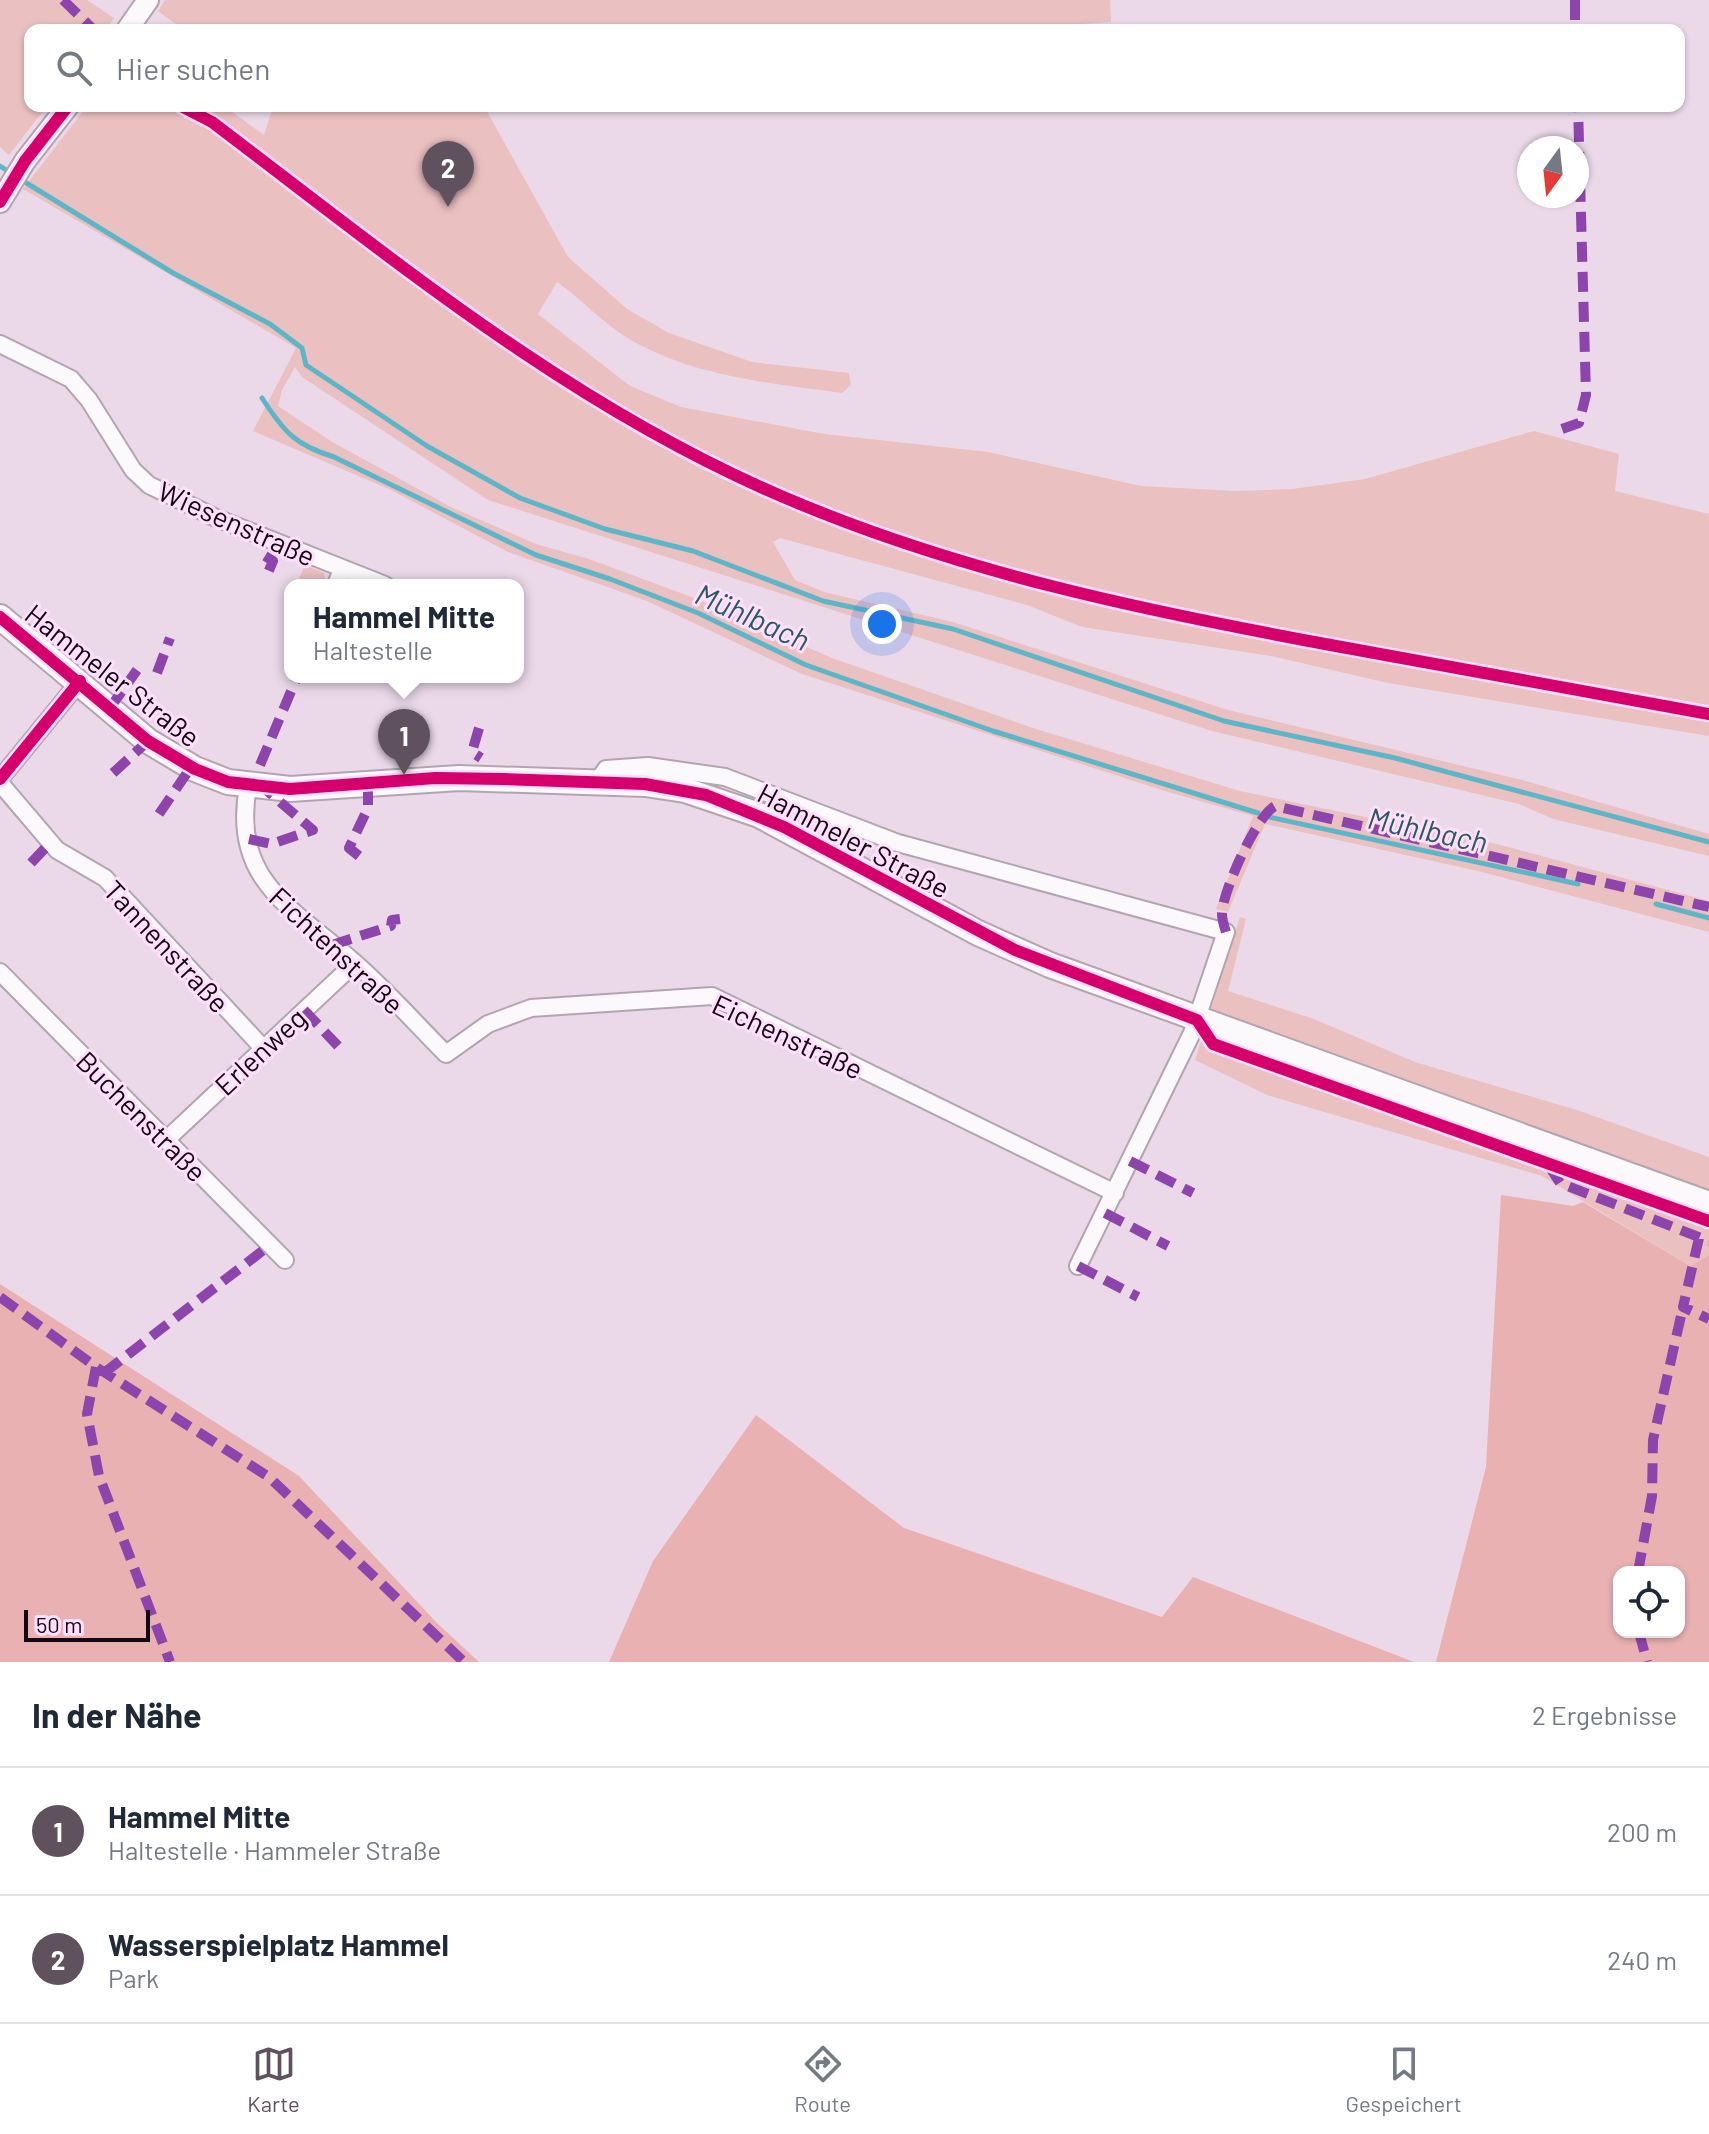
<!DOCTYPE html>
<html lang="de">
<meta charset="utf-8">
<style>
:root{--surface:#fff;--page:#f6f6f7;--text:#1f2937;--muted:#747a83;--line:#e0e1e3;--accent:#5f515d}
body{margin:0;font-family:Barlow,sans-serif;background:var(--page);color:var(--text)}
.controls{position:absolute;right:24px;bottom:24px;display:grid;overflow:hidden;border-radius:16px;box-shadow:0 2px 6px #0004}
.controls button{width:72px;height:72px;display:grid;place-items:center;padding:0;border:0;border-bottom:2px solid var(--line);background:var(--surface);color:var(--text);font:40px sans-serif}
.compass{position:absolute;left:1517px;top:136px;width:72px;height:72px;border-radius:50%;background:var(--surface);box-shadow:0 2px 6px #0004;rotate:195deg}
.scale{position:absolute;left:24px;bottom:20px;width:126px;box-sizing:border-box;padding-left:8px;border:4px solid #130812;border-top:0;font-size:22px;line-height:28px;white-space:nowrap;color:#130812;-webkit-text-stroke:6px #ffdffc;paint-order:stroke}
.you{position:absolute;left:882px;top:624px;width:28px;height:28px;margin:-20px;border:6px solid #fff;border-radius:50%;background:#1a73e8;box-shadow:0 0 0 12px #1a73e833}
.badge{display:grid;place-items:center;width:52px;height:52px;border-radius:50%;background:var(--accent);color:#fff;font-size:26px;font-weight:700}
.pin{position:absolute;translate:-50% -66px;filter:drop-shadow(0 2px 4px #0008)}
.pin::after{content:'';position:absolute;top:42px;width:28px;height:24px;background:inherit;clip-path:polygon(0 0,100% 0,50% 100%)}
.popup{position:absolute;left:284px;top:579px;width:240px;height:104px;box-sizing:border-box;display:grid;place-content:center;border-radius:16px;background:var(--surface);filter:drop-shadow(0 2px 6px #0005);font-size:26px;white-space:nowrap;color:var(--muted)}
.popup b{font-size:30px;color:var(--text)}
.popup::after{content:'';position:absolute;left:50%;top:100%;margin-left:-16px;border:16px solid transparent;border-top-color:var(--surface)}
.list{margin:0;padding:0;list-style:none}
h2{display:flex;justify-content:space-between;align-items:center;height:104px;margin:0;padding:0 32px;font-size:34px}
h2 small{font-size:26px;font-weight:400;color:var(--muted)}
.list li{display:grid;grid-template-columns:52px 1fr auto;gap:24px;align-items:center;box-sizing:border-box;height:128px;padding:0 32px;border-top:2px solid var(--line)}
.list b{display:block;font-size:30px;white-space:nowrap}
.list p{margin:0;font-size:26px;white-space:nowrap;color:var(--muted)}
.list em{font-size:26px;font-style:normal;color:var(--muted)}
.icon{flex:none;width:44px;height:44px;fill:none;stroke:currentColor;stroke-width:2;stroke-linecap:round;stroke-linejoin:round}
.map{position:relative;flex:none;width:1709px;height:1662px;overflow:hidden}
.search{position:absolute;background:var(--surface);box-shadow:0 2px 6px #0004;left:24px;right:24px;top:24px;height:88px;display:flex;align-items:center;gap:20px;box-sizing:border-box;padding:0 28px;border-radius:16px;color:var(--muted);font-size:30px}
.sheet{height:360px;background:var(--surface)}
nav{display:flex;justify-content:space-around;align-items:center;box-sizing:border-box;height:112px;border-top:2px solid var(--line);background:var(--surface);font-size:22px;color:var(--muted)}
nav a{display:grid;justify-items:center;gap:4px}
nav .on{color:var(--accent)}
.map>svg:first-child{display:block}
</style>
<div class="map">
<svg width="1709" height="1662" viewBox="0 0 1709 1662">
<rect width="100%" height="100%" fill="#ebd9e9"/>
<!-- green -->
<path fill="#ebc0c1" d="M0 0H87L114 18 106 30H30V106H47L9 155 0 147Z
M165 0H1110L1111 22 1055 26V30H184L158 11Z
M87 106H224L264 135 273 106H484L568 257 627 309 669 333 752 362 849 373 851 385 842 393C775 384 701 377 640 345 608 329 585 302 557 282L538 314 630 386 681 407 824 434 988 452 1141 486 1235 491 1292 489 1365 479 1534 431 1619 454 1615 491 1709 514V736L1388 683 1271 656 1082 627 1027 605 780 538 773 542 795 580 824 592 953 622 1228 710 1522 780 1709 834V856L1553 819 1519 804 1212 731 488 500 302 377 295 367 282 390 278 406 334 443 451 507 536 544 589 559 697 599 832 658 1036 729 1240 791 1501 845 1709 901V932L1478 871 1265 824 1228 912 1216 909 1253 816 1168 792 802 674 647 601 508 552 389 489 253 431 296 348 23 189Z
M305 565 324 573 326 585H296Z
M1240 917 1246 919 1228 991 1314 1019 1415 1062 1577 1110 1709 1157V1255L1690 1266 1542 1176 1267 1095 1195 1060Z"/>
<!-- forest -->
<path fill="#e9b1b1" fill-rule="evenodd" d="M1501 1195 1573 1206 1583 1202 1690 1266 1709 1255V1662H1436L1486 1467ZM1619 1572H1679V1632H1619Z
M0 1284 299 1476 437 1623 479 1662H0Z
M756 1415 904 1528 1162 1617 1193 1577 1414 1662H609L653 1561Z"/>
<g fill="none" stroke-linecap="round" stroke-linejoin="round">
<!-- stream -->
<path stroke="#5db6c7" stroke-width="5" d="M0 166 11 173
M20 179 173 273 270 324 302 348 306 365 427 446 520 498 605 529 693 551 823 601 953 629 1224 721 1395 758 1709 842
M262 398C284 432 295 445 334 457L536 555 610 579 698 613 806 665 993 731 1258 813
M1269 817 1578 884
M1656 904 1709 918"/>
<defs>
<path id="minor" d="M0 344 71 379 89 400 133 470 149 485 216 518 385 585
M336 585 342 569
M0 779 80 681
M597 782 606 769 648 766 725 777 898 843 1226 932 1192 1033 1078 1266
M0 783 57 850 105 878 263 1048
M248 787C230 882 296 910 355 963 387 991 416 1024 446 1054L488 1024 531 1008 712 996 1115 1193
M0 972 285 1260
M166 1140 355 963"/>
<path id="tertiary" d="M127 30 148 0
M0 202 25 161 68 106"/>
<path id="secondary" d="M0 617 148 741 195 769 228 782 290 789 459 778 645 784 685 790 759 815 978 933 1050 965 1709 1204"/>
</defs>
<!-- minor casing -->
<use href="#minor" stroke="#b2a5b1" stroke-width="20"/>
<!-- tertiary casing -->
<use href="#tertiary" stroke="#b2a5b1" stroke-width="24"/>
<!-- secondary casing -->
<use href="#secondary" stroke="#b2a5b1" stroke-width="28"/>
<!-- minor -->
<use href="#minor" stroke="#fcf9fc" stroke-width="16"/>
<!-- tertiary -->
<use href="#tertiary" stroke="#fcf9fc" stroke-width="20"/>
<!-- secondary -->
<use href="#secondary" stroke="#fcf9fc" stroke-width="24"/>
<!-- quiet -->
<path stroke="#8e44ad" stroke-width="10" stroke-dasharray="20 10" stroke-linecap="butt" d="M63 0 94 30
M1575 0V30
M1562 429 1579 423 1586 395 1578 106
M265 556 273 561 267 575
M157 673 170 638
M110 708 137 670
M479 728 472 752 481 758
M260 765 297 677
M113 773 148 741
M159 814 191 767
M249 839 271 844 313 830 265 789
M359 856 349 848 368 808V784
M31 863 50 843
M1226 932C1224 926 1222 920 1222 914 1222 892 1257 815 1275 806L1709 907
M332 945 391 926 392 920 400 919
M304 1010 338 1046
M1130 1161 1193 1193
M1549 1166 1560 1183 1709 1241
M1105 1213 1168 1246
M1699 1238 1683 1307 1709 1319
M1078 1266 1138 1297
M0 1297 96 1367 269 1477 464 1662
M96 1367 87 1414 99 1476 170 1662
M104 1373 270 1245
M1638 1572 1652 1496 1653 1440 1683 1307
M1639 1632 1647 1662"/>
<defs>
<path id="cycleway" d="M181 106 212 122C393 259 570 406 781 496 960 573 1146 611 1336 646 1461 669 1585 692 1709 714
M0 202 25 161 68 106
M0 617 148 741 195 769 228 782 290 789 435 778 503 779 645 784 706 795 784 827 1015 950 1197 1020 1213 1044 1709 1221
M0 779 80 681"/>
</defs>
<!-- cycleway casing -->
<use href="#cycleway" stroke="#ffdffc" stroke-width="17"/>
<!-- cycleway -->
<use href="#cycleway" stroke="#d6006c" stroke-width="12"/>
</g>
<g text-anchor="middle" dominant-baseline="central" stroke-width="6" stroke-linejoin="round" paint-order="stroke">
<!-- street labels -->
<g font-size="28" fill="#130812" stroke="#ffdffc">
<text transform="translate(237 523) rotate(24)">Wiesenstraße</text>
<text transform="translate(113 675) rotate(38)">Hammeler Straße</text>
<text transform="translate(854 840) rotate(28)">Hammeler Straße</text>
<text transform="translate(167 946) rotate(47)">Tannenstraße</text>
<text transform="translate(337 950) rotate(43)">Fichtenstraße</text>
<text transform="translate(788 1036) rotate(25)">Eichenstraße</text>
<text transform="translate(260 1051) rotate(-43)">Erlenweg</text>
<text transform="translate(142 1116) rotate(45)">Buchenstraße</text>
</g>
<!-- water labels -->
<g font-size="30" font-style="italic" fill="#285b62" stroke="#ffdffc">
<text transform="translate(753 616) rotate(24)">Mühlbach</text>
<text transform="translate(1428 829) rotate(12)">Mühlbach</text>
</g>
</g>
</svg>
<div class="controls">
<button><svg class="icon" aria-label="locate" viewBox="0 0 24 24"><circle cx="12" cy="12" r="6"/><path d="M12 2v4M12 18v4M2 12h4M18 12h4"/></svg></button>
</div>
<svg class="compass" viewBox="-18 -18 36 36"><path d="M0-13l5 13h-10z" fill="#e53935"/><path d="M0 13l5-13h-10z" fill="#747a83"/></svg>
<div class="scale">50 m</div>
<div class="you"></div>
<div class="pin badge" style="left:404px;top:775px">1</div>
<div class="popup"><b>Hammel Mitte</b>Haltestelle</div>
<div class="pin badge" style="left:448px;top:207px">2</div>
<div class="search"><svg class="icon" aria-label="search" viewBox="0 0 24 24"><circle cx="10" cy="10" r="6"/><path d="M15 15l6 6"/></svg>Hier suchen</div>
</div>
<section class="sheet">
<h2>In der Nähe<small>2 Ergebnisse</small></h2>
<ul class="list">
<li><span class="badge">1</span><div><b>Hammel Mitte</b><p>Haltestelle · Hammeler Straße</p></div><em>200 m</em></li>
<li><span class="badge">2</span><div><b>Wasserspielplatz Hammel</b><p>Park</p></div><em>240 m</em></li>
</ul>
</section>
<nav>
<a class="on"><svg class="icon" aria-label="map" viewBox="0 0 24 24"><path d="M3 6l6-2 6 2 6-2v14l-6 2-6-2-6 2zM9 4v14M15 6v14"/></svg>Karte</a>
<a><svg class="icon" aria-label="directions" viewBox="0 0 24 24"><path d="M12 3l9 9-9 9-9-9zM9 14v-3h6M13 9l2 2-2 2"/></svg>Route</a>
<a><svg class="icon" aria-label="saved" viewBox="0 0 24 24"><path d="M7 4h10v16l-5-4-5 4z"/></svg>Gespeichert</a>
</nav>
